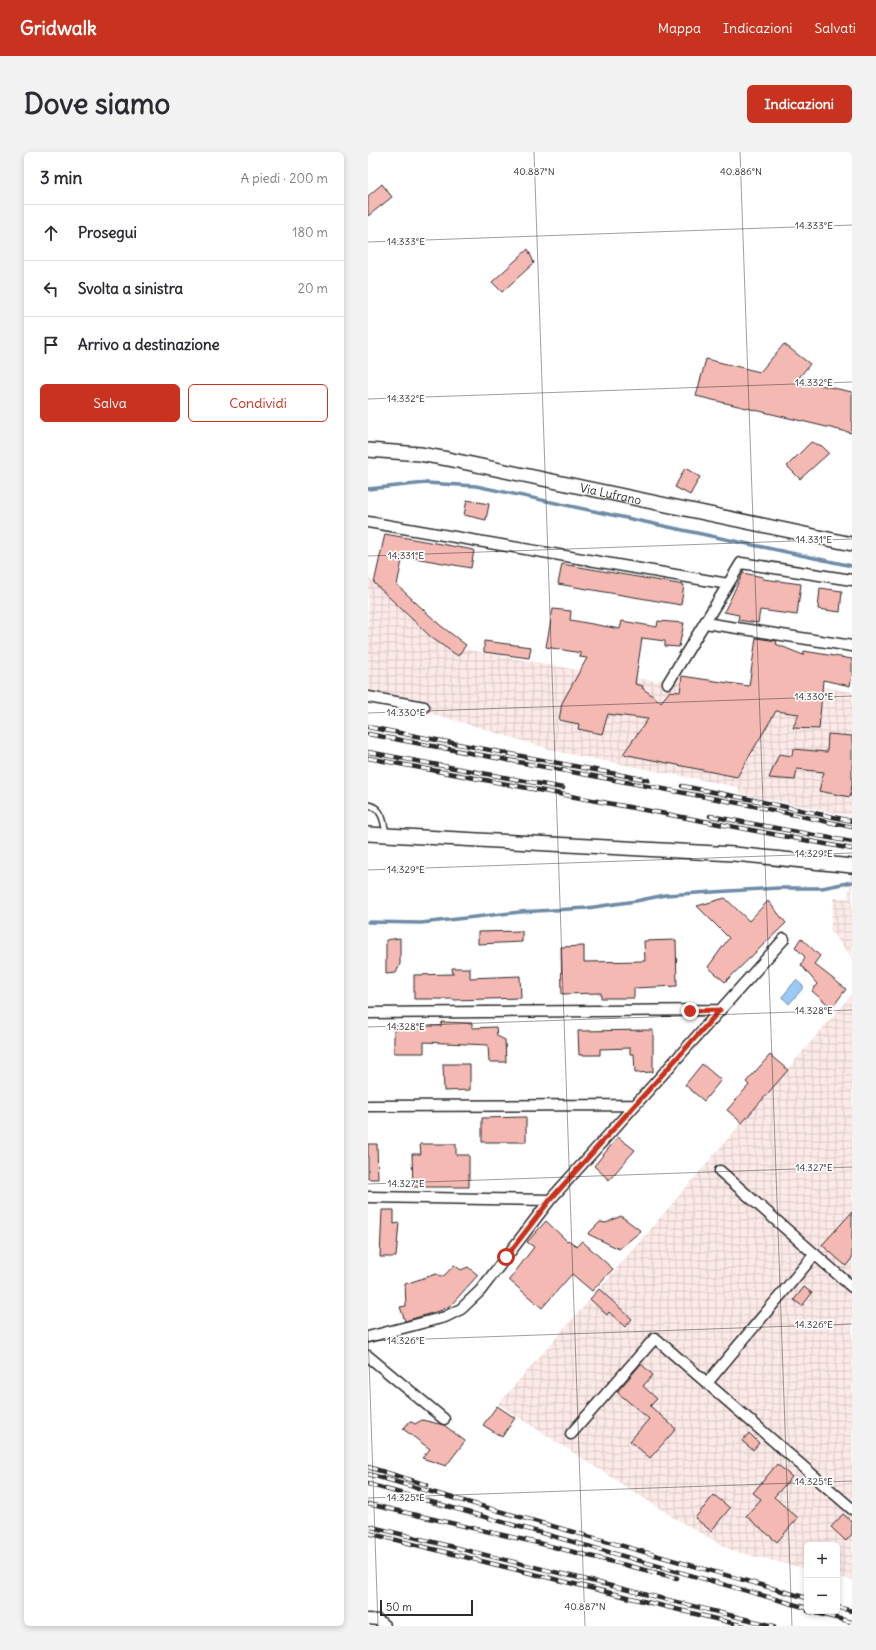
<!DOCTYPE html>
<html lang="it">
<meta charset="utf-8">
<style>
:root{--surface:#fff;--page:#f2f2f3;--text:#2b2b33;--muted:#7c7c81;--line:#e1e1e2;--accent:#c8321e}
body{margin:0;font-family:Delius,sans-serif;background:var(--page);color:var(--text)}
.controls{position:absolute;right:12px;bottom:12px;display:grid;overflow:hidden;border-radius:6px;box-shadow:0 2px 6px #0003}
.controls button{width:36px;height:36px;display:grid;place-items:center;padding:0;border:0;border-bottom:1px solid var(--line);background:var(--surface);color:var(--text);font:20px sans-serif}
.scale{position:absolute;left:12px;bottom:10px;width:93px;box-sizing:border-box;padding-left:4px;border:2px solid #2b2b2b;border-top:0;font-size:11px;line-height:14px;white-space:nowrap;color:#2b2b2b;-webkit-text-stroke:3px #fff;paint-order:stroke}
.stop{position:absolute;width:12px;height:12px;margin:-9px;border:3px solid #c8321e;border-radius:50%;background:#fff}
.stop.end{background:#c8321e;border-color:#fff;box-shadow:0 1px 4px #0008}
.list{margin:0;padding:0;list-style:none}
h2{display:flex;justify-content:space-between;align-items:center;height:52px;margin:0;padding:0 16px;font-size:17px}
h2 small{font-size:13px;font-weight:400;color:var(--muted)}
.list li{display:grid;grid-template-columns:26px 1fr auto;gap:12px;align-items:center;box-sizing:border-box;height:56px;padding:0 16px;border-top:1px solid var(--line)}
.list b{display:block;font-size:15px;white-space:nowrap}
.list em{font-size:13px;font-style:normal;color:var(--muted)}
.actions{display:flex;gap:8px;padding:12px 16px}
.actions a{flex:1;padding:9px 0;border:1px solid var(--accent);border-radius:6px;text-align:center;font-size:14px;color:var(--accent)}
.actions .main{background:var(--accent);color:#fff}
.icon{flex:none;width:22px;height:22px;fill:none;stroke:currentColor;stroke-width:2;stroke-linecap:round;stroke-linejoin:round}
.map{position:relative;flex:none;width:484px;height:1474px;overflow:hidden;border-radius:6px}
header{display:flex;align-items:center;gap:24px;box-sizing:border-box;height:56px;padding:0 20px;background:var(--accent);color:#fff}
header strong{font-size:19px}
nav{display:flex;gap:22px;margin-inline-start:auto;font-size:14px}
.intro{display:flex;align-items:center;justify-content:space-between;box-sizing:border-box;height:96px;padding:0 24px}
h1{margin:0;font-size:28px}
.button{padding:10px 18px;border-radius:6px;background:var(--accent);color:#fff;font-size:14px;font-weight:700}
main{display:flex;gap:24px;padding:0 24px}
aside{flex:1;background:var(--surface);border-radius:6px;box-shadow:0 2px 6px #0003}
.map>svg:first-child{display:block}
</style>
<header>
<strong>Gridwalk</strong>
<nav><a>Mappa</a><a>Indicazioni</a><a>Salvati</a></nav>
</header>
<div class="intro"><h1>Dove siamo</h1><a class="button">Indicazioni</a></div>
<main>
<aside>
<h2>3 min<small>A piedi · 200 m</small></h2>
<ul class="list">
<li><svg class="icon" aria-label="ahead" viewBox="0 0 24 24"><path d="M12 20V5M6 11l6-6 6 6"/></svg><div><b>Prosegui</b></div><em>180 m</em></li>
<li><svg class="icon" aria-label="left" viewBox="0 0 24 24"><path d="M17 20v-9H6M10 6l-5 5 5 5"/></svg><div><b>Svolta a sinistra</b></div><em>20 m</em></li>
<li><svg class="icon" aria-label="arrive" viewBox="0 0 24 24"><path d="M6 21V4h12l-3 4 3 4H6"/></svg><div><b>Arrivo a destinazione</b></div></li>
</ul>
<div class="actions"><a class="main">Salva</a><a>Condividi</a></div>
</aside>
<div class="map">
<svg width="484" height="1474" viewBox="0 0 484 1474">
<defs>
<pattern id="industrial-grid" width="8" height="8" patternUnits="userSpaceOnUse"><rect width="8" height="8" fill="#fceae8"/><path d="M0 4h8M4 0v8" fill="none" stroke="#d8c9c7"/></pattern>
</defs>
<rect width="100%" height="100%" fill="#fff"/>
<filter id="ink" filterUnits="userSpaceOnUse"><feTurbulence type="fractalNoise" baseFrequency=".025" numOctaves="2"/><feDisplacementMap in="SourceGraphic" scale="8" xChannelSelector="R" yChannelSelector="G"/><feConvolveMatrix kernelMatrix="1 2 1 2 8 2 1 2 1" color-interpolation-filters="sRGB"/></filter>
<g filter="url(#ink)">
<!-- industrial -->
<path fill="url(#industrial-grid)" d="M0 425 64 486 90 504 96 497 210 518 289 529 314 524 424 541 427 529 484 540V664L373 642 369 635 191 600 73 564 0 551Z
M483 721 484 722V806L462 778 466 746H480Z
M484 842V1428L469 1425V1393H439V1417L365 1399 308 1367 130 1252 231 1137Z"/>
<!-- water -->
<path fill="#9acbf6" stroke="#6e8ba5" d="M428 828 436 835 421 852 414 845Z"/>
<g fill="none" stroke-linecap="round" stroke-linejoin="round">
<!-- stream -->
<path stroke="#6e8ba5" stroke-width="3.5" d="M0 337 58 331 108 334 484 414
M0 770 53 771 152 760 219 756 268 749 297 743 411 736H454L484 730"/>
</g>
<!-- building -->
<path fill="#f5b9b3" stroke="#2b2b2b" d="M14 32 24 45 0 64V44Z
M160 97 166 111 134 140 124 130Z
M416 192 442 212 429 228 484 240V281L328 244 338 207 392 220Z
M443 290 454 294 461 301 432 327 419 314Z
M317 316 332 325 322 343 307 335Z
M99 348 121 352 118 368 96 363Z
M17 382 106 398 103 416 35 404 29 433 72 473 98 493 90 504 64 486 6 431Z
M194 412 316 433 313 453 190 432Z
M375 421 395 425V427L433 432 429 463 392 458 390 471 370 468 371 463 356 460Z
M452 436 474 439 472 460 450 457Z
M185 457 203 459 202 468 252 477 254 469 289 475 290 469 316 471 311 495 297 494V489L274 486 267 532 275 534 274 536 293 550 302 539 312 540 314 524 381 534 388 486 409 489 408 492 435 503 436 499 484 507V523L482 534 455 528 451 577 425 576 431 562 408 559 369 625 255 602 280 567 240 562 234 582 210 577 211 572 191 568 194 551 219 506 212 505 213 501 178 495Z
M116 489 163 495 161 506 116 500Z
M460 582 484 584V633L482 645 451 639 456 620 429 617 427 628 401 626 411 602 424 604 425 597 459 600Z
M357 746 381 769 400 749 418 771 357 830 340 815 361 786 329 754Z
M154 779V790L110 792V780Z
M32 786V812L28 821 18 822V788Z
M433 786 452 804 446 812 478 837 464 856 444 839 449 832 433 813 437 805 427 795Z
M308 788 309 834 266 836V846H233V841L194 842 193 795 216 794V810L277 809 276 789Z
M84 816H102V826L152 824 153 846 85 848V847H46V823L85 822Z
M74 870 104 871V876L128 875 129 884 137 888 138 910H121L120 893 56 890V901H26V874H73Z
M285 878V920L267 921 266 902H262V896L232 897V903H211L210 879Z
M402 903 420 918 374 971 359 958 381 933 378 930Z
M75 912H102V938L76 939Z
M334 912 353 928 336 949 317 933Z
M158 965V990H114V966Z
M250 985 267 998 241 1028 226 1014Z
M0 992H9L10 1027H0Z
M52 992H88V1003H101V1035H45L44 1002H53Z
M14 1058H26V1072L31 1071 28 1105H12Z
M484 1060V1106L478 1114 454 1093Z
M253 1064 273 1079 251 1097 220 1082 232 1070 238 1071Z
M178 1069 199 1089 200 1088 209 1094 214 1089 245 1117 224 1139 204 1122 174 1156 141 1128 166 1095 159 1090Z
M86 1113 93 1118 100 1115 110 1123 83 1153 74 1158 37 1169 32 1155 38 1154 37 1132 68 1122 75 1125Z
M436 1135 444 1141 434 1154 426 1148Z
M231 1137 264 1167 257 1175 241 1160 239 1163 222 1147Z
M273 1212 285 1223 275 1234 289 1247 282 1254 308 1277 282 1306 262 1289 281 1267 249 1240Z
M129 1254 147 1266 134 1285 115 1273Z
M54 1268 76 1273 97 1289 78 1314 54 1306 62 1297 35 1277 42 1269 47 1272Z
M381 1281 391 1291 385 1298 374 1289Z
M409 1312 424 1325 406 1345 430 1366 409 1390 378 1364 393 1347 385 1341Z
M346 1343 362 1356 343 1379 327 1366Z
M475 1362 484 1370V1382L478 1389 463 1375Z"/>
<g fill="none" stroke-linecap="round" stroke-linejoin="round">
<defs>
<path id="service" d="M0 653C14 655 16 670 18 682"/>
<path id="minor" d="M0 370 360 432
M337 471 484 494
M300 531 373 411 484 428
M0 545 56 555
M0 861 352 858
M0 954 267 953
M352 1019 484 1135
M0 1045 182 1048
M0 1185 77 1165 93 1157 112 1139 182 1048 416 787
M0 1204 76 1267
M339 1231 447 1102
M203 1282 287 1186 484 1357
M0 1467 10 1468 17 1474"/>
<g id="tertiary">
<path id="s1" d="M0 298 52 302 80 307 484 392"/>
<path d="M0 682 366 702 484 714"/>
</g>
</defs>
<!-- service casing -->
<use href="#service" stroke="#2b2b2b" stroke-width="8"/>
<!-- minor casing -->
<use href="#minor" stroke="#2b2b2b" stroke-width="13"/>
<!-- tertiary casing -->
<use href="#tertiary" stroke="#2b2b2b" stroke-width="16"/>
<!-- service -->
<use href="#service" stroke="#fff" stroke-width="5"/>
<!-- minor -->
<use href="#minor" stroke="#fff" stroke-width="10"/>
<!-- tertiary -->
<use href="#tertiary" stroke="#fff" stroke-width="13"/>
<defs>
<path id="rail" d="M0 575 280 628
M0 582 381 653 484 675
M0 600 195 636
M0 606 484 697
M314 634 381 647 484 669
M342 664 484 690
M0 1315 59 1333
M0 1322 439 1446
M0 1332 439 1456
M0 1352 170 1391 309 1426
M0 1374 406 1474
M0 1381 376 1474
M469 1455 484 1459
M440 1459 484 1470"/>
</defs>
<!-- rail casing -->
<use href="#rail" stroke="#2b2b2b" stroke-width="4.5"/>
<!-- rail -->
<use href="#rail" stroke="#fff" stroke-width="3" stroke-dasharray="9" stroke-linecap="butt"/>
</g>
</g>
<g fill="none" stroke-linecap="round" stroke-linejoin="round" filter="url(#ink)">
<!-- route -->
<path stroke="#c8321e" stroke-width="5" d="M138 1105 182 1048 352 858 322 859"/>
</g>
<!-- ticks -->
<path fill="none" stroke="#2b2b2b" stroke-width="1" stroke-opacity="0.45" d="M166 0 217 1474M372 0 424 1474M0 90 484 73M0 247 484 230M0 404 484 387M0 561 484 544M0 718 484 701M0 875 484 858M0 1032 484 1015M0 1178 10 1474M0 1189 484 1172M0 1346 484 1329"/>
<g text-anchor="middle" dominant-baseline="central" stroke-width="3.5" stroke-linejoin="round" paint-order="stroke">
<!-- street labels -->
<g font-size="12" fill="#2b2b2b" stroke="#fff">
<text stroke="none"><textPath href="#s1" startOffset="247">Via Lufrano</textPath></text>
</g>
</g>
<g font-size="10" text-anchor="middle" fill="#2b2b2b" stroke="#fff" stroke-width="3.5" stroke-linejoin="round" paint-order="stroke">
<text x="166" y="23">40.887°N</text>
<text x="373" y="23">40.886°N</text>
<text x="446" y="77">14.333°E</text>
<text x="38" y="93">14.333°E</text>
<text x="446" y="234">14.332°E</text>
<text x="38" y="250">14.332°E</text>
<text x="446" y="391">14.331°E</text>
<text x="38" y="407">14.331°E</text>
<text x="446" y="548">14.330°E</text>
<text x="38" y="564">14.330°E</text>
<text x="446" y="705">14.329°E</text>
<text x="38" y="721">14.329°E</text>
<text x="446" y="862">14.328°E</text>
<text x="38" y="878">14.328°E</text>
<text x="446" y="1019">14.327°E</text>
<text x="38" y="1035">14.327°E</text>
<text x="446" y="1176">14.326°E</text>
<text x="38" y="1192">14.326°E</text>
<text x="446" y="1333">14.325°E</text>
<text x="38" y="1349">14.325°E</text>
<text x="217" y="1458">40.887°N</text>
</g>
</svg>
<div class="controls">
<button>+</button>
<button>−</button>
</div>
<div class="scale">50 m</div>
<div class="stop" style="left:138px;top:1105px"></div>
<div class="stop end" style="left:322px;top:859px"></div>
</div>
</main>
